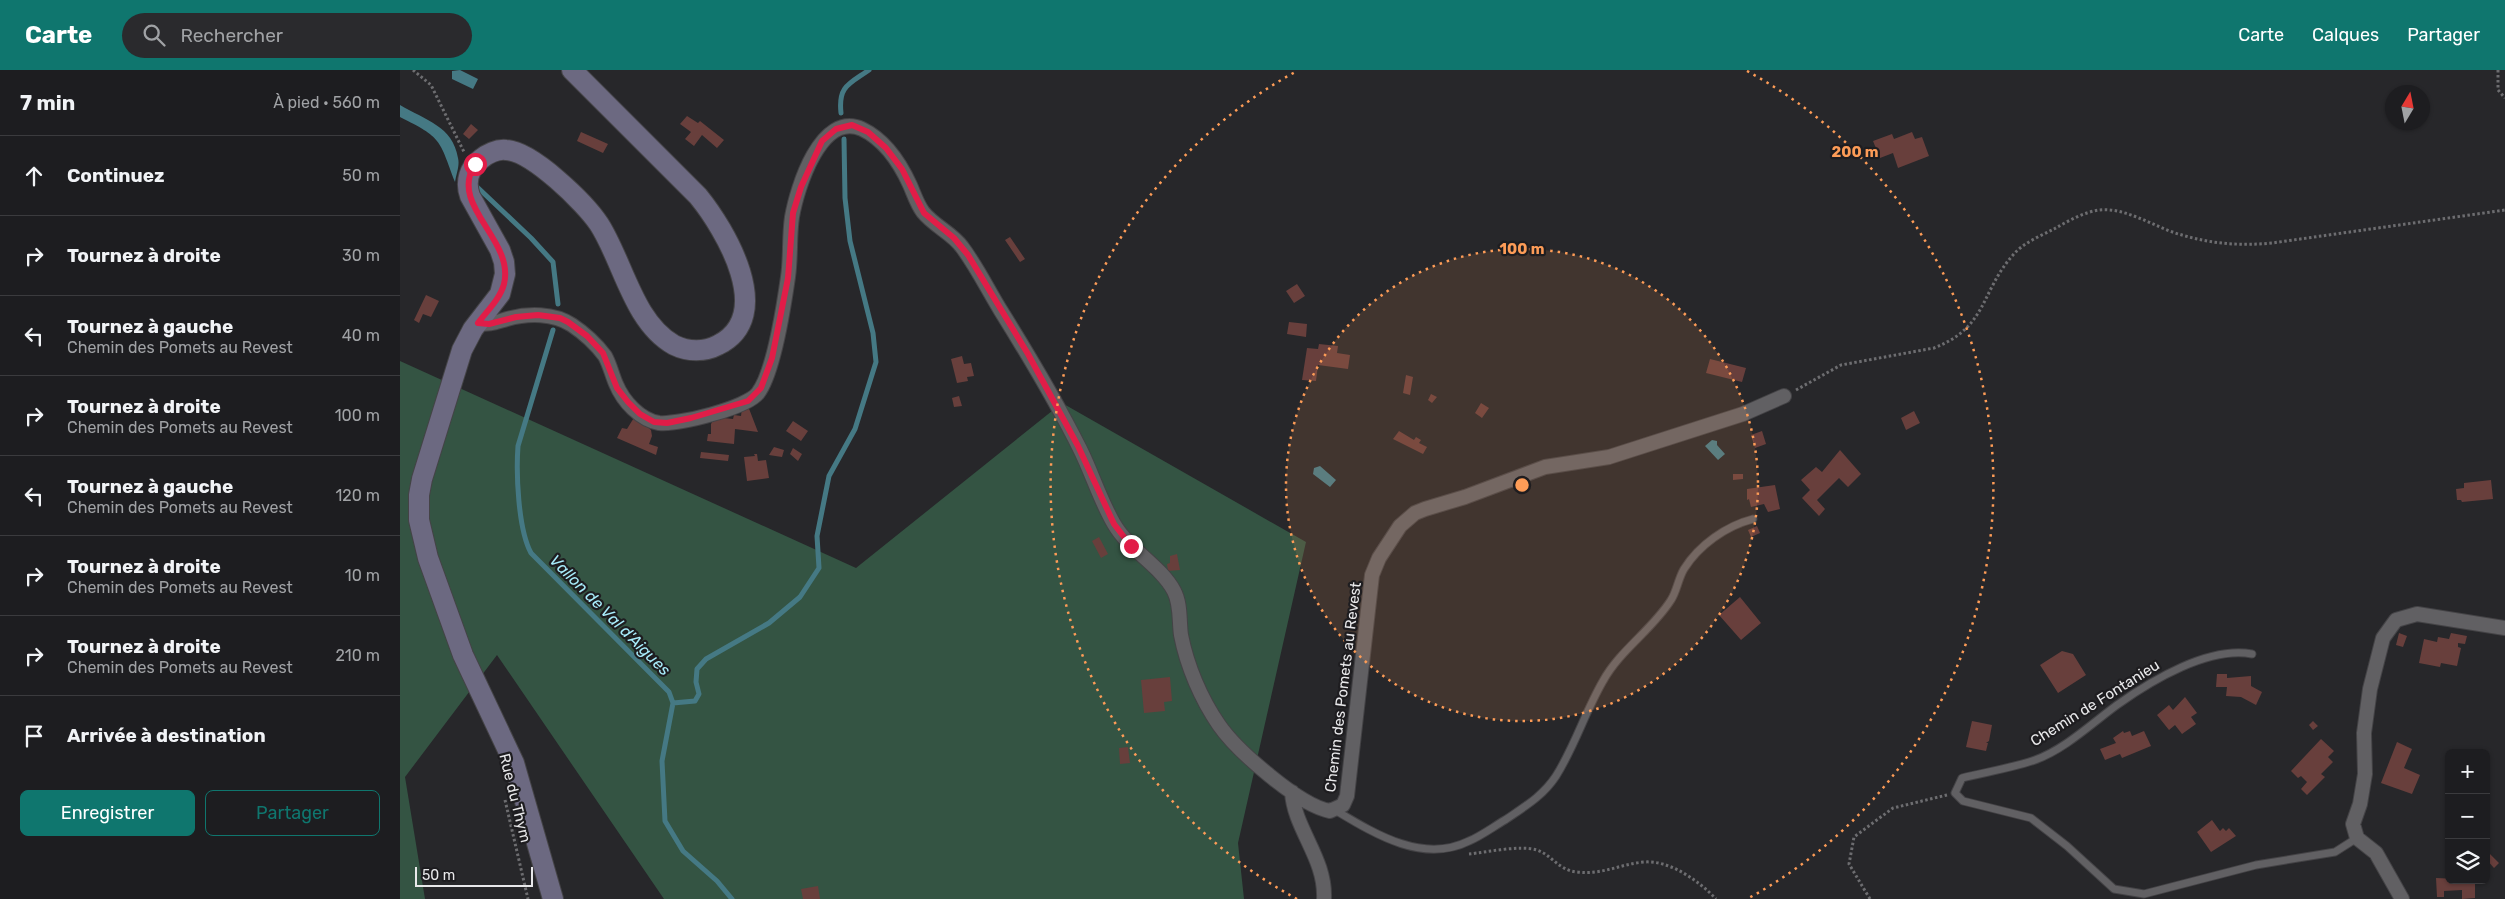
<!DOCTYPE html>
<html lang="fr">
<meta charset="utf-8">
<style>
:root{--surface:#1d1d20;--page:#2a2a2d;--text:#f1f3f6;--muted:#a0a2a5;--line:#3b3b3e;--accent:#0f766e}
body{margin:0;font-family:Rubik,sans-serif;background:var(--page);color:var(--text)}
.controls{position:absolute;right:15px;bottom:15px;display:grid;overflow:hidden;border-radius:8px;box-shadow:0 1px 4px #0004}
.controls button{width:45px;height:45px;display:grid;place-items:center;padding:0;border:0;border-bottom:1px solid var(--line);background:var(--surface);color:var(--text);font:25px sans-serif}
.compass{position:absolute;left:1985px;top:15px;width:45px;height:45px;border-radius:50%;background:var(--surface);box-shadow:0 1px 4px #0004;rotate:10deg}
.scale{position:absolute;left:15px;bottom:12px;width:118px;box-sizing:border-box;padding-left:5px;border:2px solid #e8e8ea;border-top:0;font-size:14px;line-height:18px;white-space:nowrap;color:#e8e8ea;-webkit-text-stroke:4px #1e1d20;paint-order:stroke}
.stop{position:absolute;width:15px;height:15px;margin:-11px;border:4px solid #e11d48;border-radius:50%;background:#fff}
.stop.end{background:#e11d48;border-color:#fff;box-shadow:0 1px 5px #0008}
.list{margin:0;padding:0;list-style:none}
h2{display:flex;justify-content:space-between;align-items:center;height:65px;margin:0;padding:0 20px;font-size:21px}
h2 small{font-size:16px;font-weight:400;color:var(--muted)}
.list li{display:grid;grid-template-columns:32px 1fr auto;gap:15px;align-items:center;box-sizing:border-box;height:80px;padding:0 20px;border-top:1px solid var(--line)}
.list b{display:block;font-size:19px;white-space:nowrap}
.list p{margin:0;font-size:16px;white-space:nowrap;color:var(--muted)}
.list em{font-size:16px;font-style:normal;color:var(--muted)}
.actions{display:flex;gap:10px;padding:15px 20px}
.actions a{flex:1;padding:11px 0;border:1px solid var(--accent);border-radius:8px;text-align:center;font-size:18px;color:var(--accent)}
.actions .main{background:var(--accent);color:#fff}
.icon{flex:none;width:28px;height:28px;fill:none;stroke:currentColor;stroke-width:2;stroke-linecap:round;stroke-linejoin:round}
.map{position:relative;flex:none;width:2105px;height:829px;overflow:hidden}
header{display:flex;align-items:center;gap:30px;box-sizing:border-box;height:70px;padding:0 25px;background:var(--accent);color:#fff}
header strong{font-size:24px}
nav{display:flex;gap:28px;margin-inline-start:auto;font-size:18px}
.search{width:350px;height:45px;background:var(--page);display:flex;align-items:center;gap:12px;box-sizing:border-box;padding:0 18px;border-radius:28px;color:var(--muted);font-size:19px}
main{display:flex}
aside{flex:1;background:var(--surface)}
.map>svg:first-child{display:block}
</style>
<header>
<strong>Carte</strong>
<div class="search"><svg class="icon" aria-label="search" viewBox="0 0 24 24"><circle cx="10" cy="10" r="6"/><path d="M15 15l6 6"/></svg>Rechercher</div>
<nav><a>Carte</a><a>Calques</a><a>Partager</a></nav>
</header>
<main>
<aside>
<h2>7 min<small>À pied · 560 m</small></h2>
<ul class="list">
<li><svg class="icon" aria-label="ahead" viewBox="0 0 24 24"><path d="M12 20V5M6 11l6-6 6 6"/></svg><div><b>Continuez</b></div><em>50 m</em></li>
<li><svg class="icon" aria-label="right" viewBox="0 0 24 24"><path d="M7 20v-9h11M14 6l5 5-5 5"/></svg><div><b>Tournez à droite</b></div><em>30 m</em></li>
<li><svg class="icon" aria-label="left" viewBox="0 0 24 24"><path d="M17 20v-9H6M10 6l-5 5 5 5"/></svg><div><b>Tournez à gauche</b><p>Chemin des Pomets au Revest</p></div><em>40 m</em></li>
<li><svg class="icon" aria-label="right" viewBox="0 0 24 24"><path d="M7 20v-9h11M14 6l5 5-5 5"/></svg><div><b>Tournez à droite</b><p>Chemin des Pomets au Revest</p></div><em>100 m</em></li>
<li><svg class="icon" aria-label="left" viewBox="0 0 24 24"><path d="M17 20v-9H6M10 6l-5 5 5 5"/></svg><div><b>Tournez à gauche</b><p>Chemin des Pomets au Revest</p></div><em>120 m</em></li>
<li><svg class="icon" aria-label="right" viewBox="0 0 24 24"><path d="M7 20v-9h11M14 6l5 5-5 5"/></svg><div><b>Tournez à droite</b><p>Chemin des Pomets au Revest</p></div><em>10 m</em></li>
<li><svg class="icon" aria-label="right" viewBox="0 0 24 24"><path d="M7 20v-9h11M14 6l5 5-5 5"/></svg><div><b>Tournez à droite</b><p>Chemin des Pomets au Revest</p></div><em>210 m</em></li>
<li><svg class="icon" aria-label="arrive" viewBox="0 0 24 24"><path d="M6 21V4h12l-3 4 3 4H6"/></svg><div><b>Arrivée à destination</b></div></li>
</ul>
<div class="actions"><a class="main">Enregistrer</a><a>Partager</a></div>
</aside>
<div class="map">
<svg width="2105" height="829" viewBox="0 0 2105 829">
<rect width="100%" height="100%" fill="#27272a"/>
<!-- green -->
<path fill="#345443" d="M0 291 456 498 662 333 906 472 838 773 844 829H264L97 585 5 707 25 829H0Z"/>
<!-- water -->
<path fill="#457984" d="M60 0 78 9 73 19 52 9V1Z
M0 35C25 50 53 56 58 88 60 95 56 105 55 112 39 69 42 68 0 47Z
M1312 370 1317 371V375L1325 384 1318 390 1305 376Z
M920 396 936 410 930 417 913 404 914 398Z"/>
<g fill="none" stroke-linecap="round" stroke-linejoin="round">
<!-- stream -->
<path stroke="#457984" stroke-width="5" d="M441 43C438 16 449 14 469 0
M75 115 131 168 153 192 158 234
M153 260 118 376C116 403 118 459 131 483L269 622 273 633 262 691 265 751 283 781 317 811 332 829
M273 633 295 631 299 624 296 612 297 599 306 589 369 553 400 527 419 498 417 466 429 406 455 359 476 292 473 263 450 171 445 128 444 69"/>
</g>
<!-- building -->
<path fill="#683f3c" d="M287 46 298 53 300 51 324 70 317 78 302 65 294 76 285 69 291 62 280 54Z
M71 54 78 60 69 69 63 64Z
M181 62 208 74 203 83 177 71Z
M1512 62 1515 69 1522 67 1529 86 1498 98 1493 83 1480 88 1473 71 1492 64 1494 69Z
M610 167 625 189 620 192 605 170Z
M897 214 905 226 894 233 886 221Z
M26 225 39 231 31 247 23 244 19 253 14 250Z
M889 252 907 254 906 267 887 264Z
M919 274 938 276 937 283 950 285 948 299 918 295 916 311 902 310 907 278 918 279Z
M562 286 564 294 571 293 574 306 567 307 568 311 557 313 551 289Z
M1310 289 1346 298 1342 312 1306 303Z
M1006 305 1013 307 1010 325 1003 323Z
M1031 324 1037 327 1032 333 1028 330Z
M559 326 562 336 554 337 552 328Z
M1081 333 1089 338 1082 348 1075 343Z
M348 336 358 362 335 359 334 374 307 371 308 364H311V354L315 347 333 349 334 345 341 346 342 338Z
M1514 341 1520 353 1506 360 1501 348Z
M235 346 251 360 252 366 249 374 258 377 256 385 217 368 222 358 227 359Z
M393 351 408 361 401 371 386 361Z
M999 361 1014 370 1016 367 1021 370 1019 373 1027 377 1023 384 993 369Z
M1362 361 1366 374 1355 378 1351 365Z
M374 377 384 380 382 387 369 385Z
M393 378 402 384 398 391 390 384Z
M1440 380 1461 404 1448 417 1439 408 1417 430 1425 439 1419 446 1402 428 1410 420 1401 410 1416 397 1422 402Z
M301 382 329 385 328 391 300 388Z
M354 384H357L358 391 366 390 369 408 347 411 344 387 355 386Z
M1333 404H1343V409L1333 410Z
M2091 410 2093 429 2062 432 2061 430H2057L2056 419 2064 418V413Z
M1375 415 1380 439 1368 442 1364 434 1351 437 1349 429 1347 430V419Z
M1357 456 1360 463 1351 467 1348 460Z
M699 467 708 484 701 488 692 471Z
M777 484 780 500 768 501 767 494 770 493V486Z
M1340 527 1361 553 1341 570 1319 545Z
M1999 563 2007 566 2003 577 1996 575Z
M2051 563 2067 566 2065 574 2058 573V577L2061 578 2057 596 2041 593 2040 597 2019 593 2024 569 2037 572 2038 567 2049 569Z
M1662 581 1673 584 1686 605 1658 623 1640 595Z
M1817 604H1827V608L1851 606V616L1862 622 1856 635 1841 627 1826 626 1827 617H1816Z
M770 607 772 631 764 632 765 641 744 643 741 610Z
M1785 627 1797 643 1791 647 1796 654 1782 664 1775 655 1769 660 1757 645 1769 635 1773 640Z
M1572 651 1592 655 1589 671 1586 673H1588L1586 681 1566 677Z
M1913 651 1918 656 1913 660 1909 655Z
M1723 661 1724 663 1730 661 1732 666 1744 661 1751 676 1722 688 1720 684 1705 690 1700 679 1716 673 1713 668Z
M1921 669 1934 681 1928 687 1933 692 1921 704 1925 707 1907 725 1901 719 1907 712 1901 706 1898 708 1891 701Z
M1997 672 2012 679 2004 698 2020 705 2012 724 1981 713Z
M728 677 730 693 720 694 719 678Z
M1812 750 1820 761 1823 758 1826 761 1829 758 1836 766 1811 782 1797 762Z
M2089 783 2099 793 2094 798 2086 789V785Z
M2036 808 2082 810V813L2075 814V828L2062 829V820L2044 821V827H2037Z
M418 816 420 829H403L401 819Z"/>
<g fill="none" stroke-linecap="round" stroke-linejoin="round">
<defs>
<path id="lane" d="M1852 584C1809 576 1752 610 1717 635 1691 654 1665 679 1635 690 1612 698 1586 702 1562 708L1555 723 1563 731 1631 748 1667 776 1714 819 1744 824 1856 795 1935 782 1957 768
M935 740C975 764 1023 794 1069 771 1081 766 1093 757 1105 750 1124 737 1143 726 1156 706 1175 676 1185 642 1203 611 1220 580 1252 560 1271 530 1277 521 1278 509 1284 499 1299 475 1326 456 1353 449"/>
<path id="street" d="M78 253C90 255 96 252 107 249 128 243 154 243 172 255 184 263 196 274 205 286 210 295 212 305 216 314 223 331 240 350 259 353 278 355 347 338 358 323 374 302 384 235 388 207 391 187 389 167 392 147 397 118 421 40 462 59 485 70 500 93 510 115 514 124 517 134 523 142 534 156 552 163 562 177 577 197 588 220 601 241 629 286 656 331 680 379 692 403 700 430 714 454 729 480 761 496 774 521 781 534 779 551 781 565 787 596 801 629 819 655 837 681 900 736 930 741L943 735 947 726 972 505 979 488 1000 456 1015 443 1025 439 1065 427 1145 397 1209 387 1343 344 1384 326
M892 722C894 759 926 788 924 829
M2002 829 1976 783 1957 768 1953 754 1960 734 1965 704 1964 663 1970 619 1983 568 1996 550 2017 544 2105 558"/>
<path id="secondary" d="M153 829 114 693 63 585 28 488 19 450V425L22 409 62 280 73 259 100 224 105 204 104 192 100 180 70 126C65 112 69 98 81 89 87 84 97 79 106 80 132 81 185 133 199 154 223 191 233 252 274 275 288 282 305 282 318 275 377 246 325 159 298 126L172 0"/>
</defs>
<!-- lane casing -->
<use href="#lane" stroke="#444346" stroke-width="9"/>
<!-- street casing -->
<use href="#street" stroke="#444346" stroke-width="16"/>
<!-- secondary casing -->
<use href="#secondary" stroke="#444346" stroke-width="22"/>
<!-- path -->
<path stroke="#6d6d70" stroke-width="3" stroke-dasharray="2.5 2.5" stroke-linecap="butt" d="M13 0 31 15 64 82
M2098 0V20L2105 28
M1396 320 1441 295 1534 278C1588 257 1580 222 1613 185 1623 173 1640 166 1654 159 1668 151 1684 142 1699 140 1727 137 1755 158 1782 165 1812 174 1841 176 1872 173L2105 140
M105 730 128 829
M1069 784C1088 782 1120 775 1137 780 1152 785 1158 800 1177 802 1203 805 1220 794 1244 792 1270 790 1299 811 1316 829
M1470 829 1449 794 1454 767 1493 738 1547 725"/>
<!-- lane -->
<use href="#lane" stroke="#616063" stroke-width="7"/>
<!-- street -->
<use href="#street" stroke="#616063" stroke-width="14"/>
<!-- secondary -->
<use href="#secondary" stroke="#6c6981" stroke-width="20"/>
</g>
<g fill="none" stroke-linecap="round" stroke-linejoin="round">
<!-- route -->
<path stroke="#e11d48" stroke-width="6" d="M75 94C48 136 115 169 104 214 100 229 87 241 78 253L89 254 116 247 138 245 160 248 168 252 187 266 203 283 217 318 228 332 240 344 254 352 267 353 291 348 348 331 361 318 372 288 388 208 393 143 401 117 422 71 436 59 452 55 468 62 486 78 502 99 524 143 554 168 568 185 628 284 678 376 714 454 731 476"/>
</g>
<!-- distance rings -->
<circle cx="1122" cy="415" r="236" fill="#fd9c57" fill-opacity=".12"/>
<g fill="none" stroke="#fd9c57" stroke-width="2.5" stroke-dasharray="2.5 5">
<circle cx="1122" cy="415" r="236"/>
<path d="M897 829A471 471 0 0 1 897 1M1347 1A471 471 0 0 1 1347 829"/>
</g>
<g text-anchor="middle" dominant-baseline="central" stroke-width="4.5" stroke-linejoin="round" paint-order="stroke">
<!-- street labels -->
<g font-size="15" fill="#e8e8ea" stroke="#1e1d20">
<text transform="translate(943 617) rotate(-83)">Chemin des Pomets au Revest</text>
<text transform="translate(1695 633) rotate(-32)">Chemin de Fontanieu</text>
<text transform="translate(115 728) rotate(76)">Rue du Thym</text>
</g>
<!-- water labels -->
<g font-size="16" font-style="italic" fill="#a8ecfb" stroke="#1e1d20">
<text transform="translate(210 545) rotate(45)">Vallon de Val d'Aigues</text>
</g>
</g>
<circle cx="1122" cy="415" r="8" fill="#fd9c57" stroke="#1e1d20" stroke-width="2.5"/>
<g font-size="15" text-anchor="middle" font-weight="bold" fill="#fd9c57" stroke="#1e1d20" stroke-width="4.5" stroke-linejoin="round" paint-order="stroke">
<text x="1455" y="87">200 m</text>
<text x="1122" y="184">100 m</text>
</g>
</svg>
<div class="controls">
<button>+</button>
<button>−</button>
<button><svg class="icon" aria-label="layers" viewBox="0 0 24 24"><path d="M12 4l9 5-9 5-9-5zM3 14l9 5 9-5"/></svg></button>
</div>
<svg class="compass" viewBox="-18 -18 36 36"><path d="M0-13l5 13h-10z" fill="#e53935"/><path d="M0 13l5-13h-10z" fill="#a0a2a5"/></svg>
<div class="scale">50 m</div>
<div class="stop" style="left:75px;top:94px"></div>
<div class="stop end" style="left:731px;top:476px"></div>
</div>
</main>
